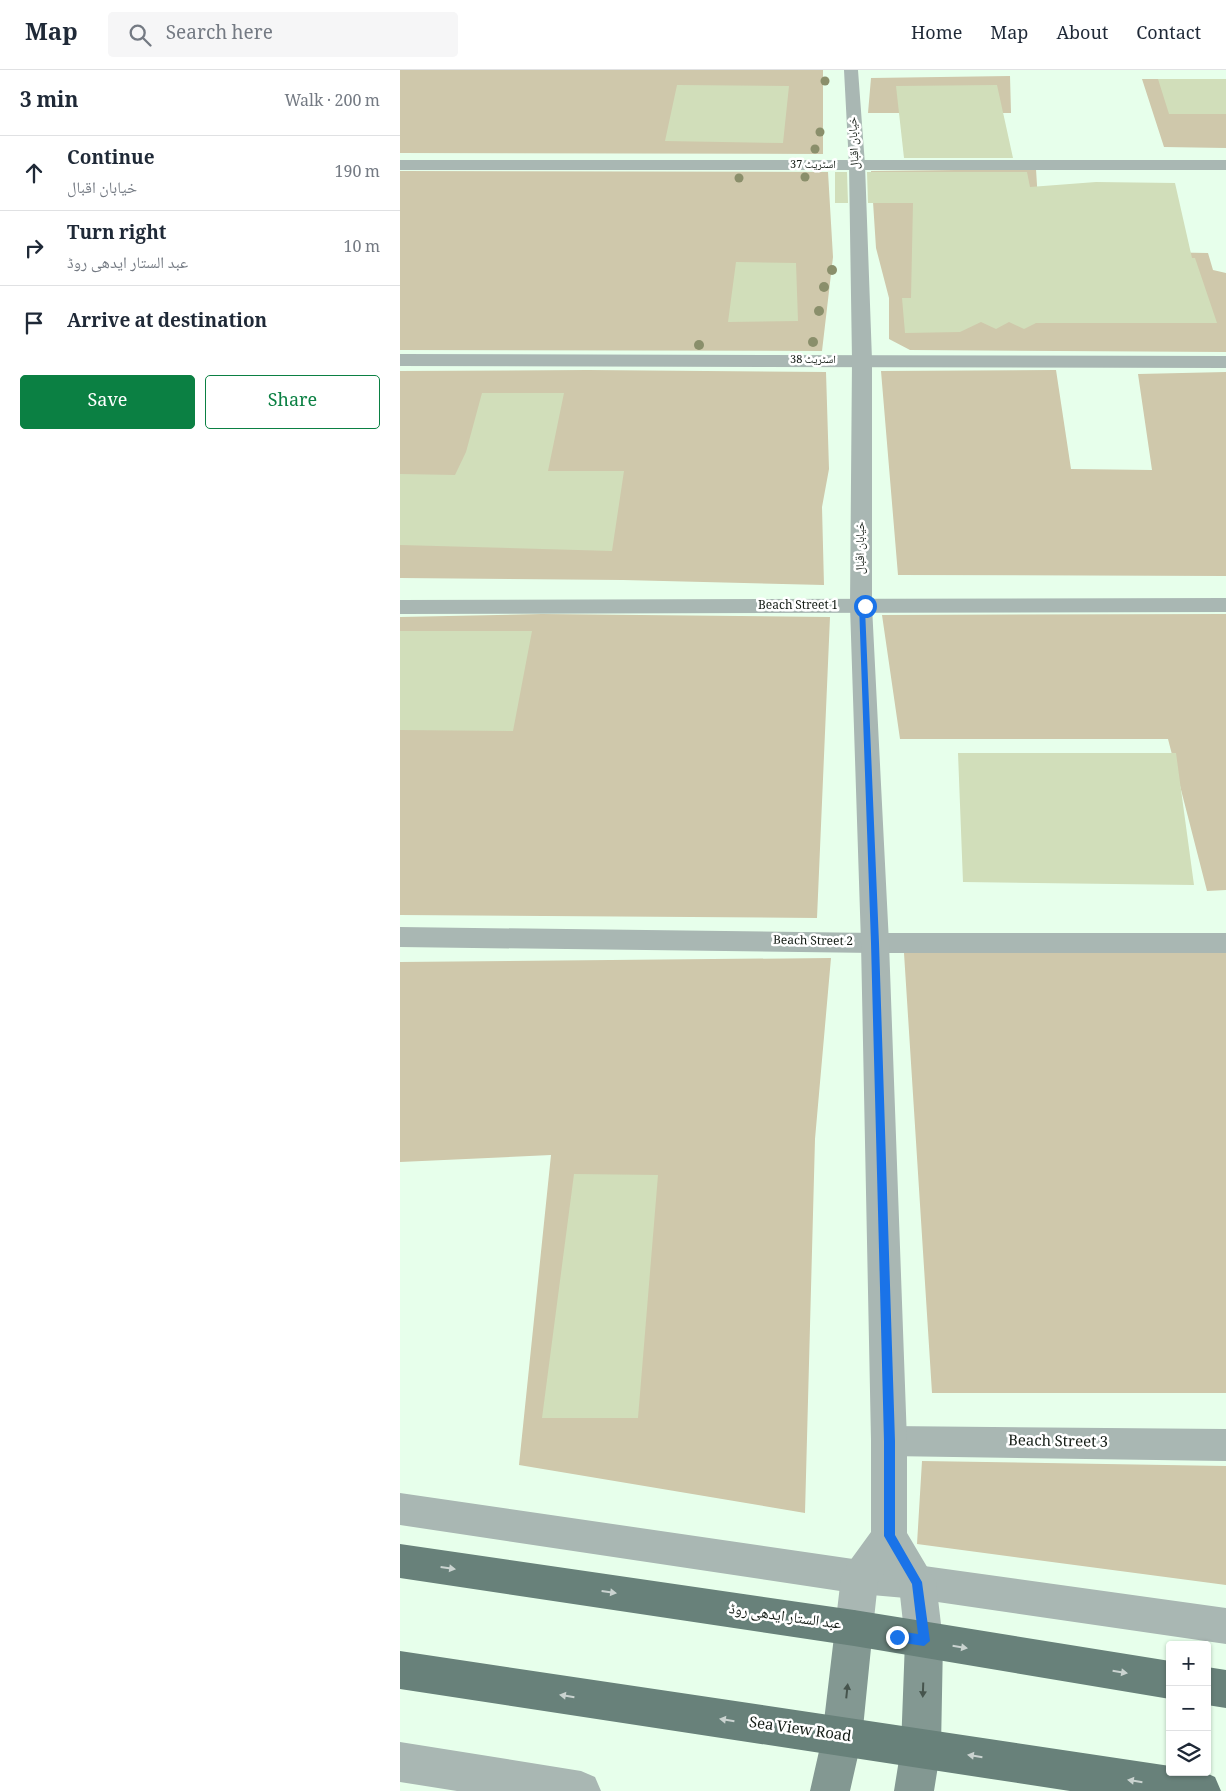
<!DOCTYPE html>
<meta charset="utf-8">
<style>
:root{--surface:#fff;--page:#f6f6f7;--text:#1f2937;--muted:#747a83;--line:#e0e1e3;--accent:#0b8043}
body{margin:0;font-family:Georgia,"Noto Naskh Arabic",serif;background:var(--page);color:var(--text)}
.controls{position:absolute;right:15px;bottom:15px;display:grid;overflow:hidden;border-radius:5px;box-shadow:0 1px 4px #0004}
.controls button{width:45px;height:45px;display:grid;place-items:center;padding:0;border:0;border-bottom:1px solid var(--line);background:var(--surface);color:var(--text);font:25px sans-serif}
.stop{position:absolute;width:15px;height:15px;margin:-11px;border:4px solid #1a73e8;border-radius:50%;background:#fff}
.stop.end{background:#1a73e8;border-color:#fff;box-shadow:0 1px 5px #0008}
.list{margin:0;padding:0;list-style:none}
h2{display:flex;justify-content:space-between;align-items:center;height:65px;margin:0;padding:0 20px;font-size:21px}
h2 small{font-size:16px;font-weight:400;color:var(--muted)}
.list li{display:grid;grid-template-columns:32px 1fr auto;gap:15px;align-items:center;box-sizing:border-box;height:75px;padding:0 20px;border-top:1px solid var(--line)}
.list b{display:block;font-size:19px;white-space:nowrap}
.list p{margin:0;font-size:16px;white-space:nowrap;color:var(--muted)}
.list em{font-size:16px;font-style:normal;color:var(--muted)}
.actions{display:flex;gap:10px;padding:15px 20px}
.actions a{flex:1;padding:11px 0;border:1px solid var(--accent);border-radius:5px;text-align:center;font-size:18px;color:var(--accent)}
.actions .main{background:var(--accent);color:#fff}
.icon{flex:none;width:28px;height:28px;fill:none;stroke:currentColor;stroke-width:2;stroke-linecap:round;stroke-linejoin:round}
.map{position:relative;flex:none;width:826px;height:1721px;overflow:hidden}
header{display:flex;align-items:center;gap:30px;box-sizing:border-box;height:70px;padding:0 25px;background:var(--surface);border-bottom:1px solid var(--line)}
header strong{font-size:24px}
nav{display:flex;gap:28px;margin-inline-start:auto;font-size:18px}
.search{width:350px;height:45px;background:var(--page);display:flex;align-items:center;gap:12px;box-sizing:border-box;padding:0 18px;border-radius:5px;color:var(--muted);font-size:19px}
main{display:flex}
aside{flex:1;background:var(--surface)}
.map>svg:first-child{display:block}
</style>
<header>
<strong>Map</strong>
<div class="search"><svg class="icon" aria-label="search" viewBox="0 0 24 24"><circle cx="10" cy="10" r="6"/><path d="M15 15l6 6"/></svg>Search here</div>
<nav><a>Home</a><a>Map</a><a>About</a><a>Contact</a></nav>
</header>
<main>
<aside>
<h2>3 min<small>Walk · 200 m</small></h2>
<ul class="list">
<li><svg class="icon" aria-label="ahead" viewBox="0 0 24 24"><path d="M12 20V5M6 11l6-6 6 6"/></svg><div><b>Continue</b><p>خیابان اقبال</p></div><em>190 m</em></li>
<li><svg class="icon" aria-label="right" viewBox="0 0 24 24"><path d="M7 20v-9h11M14 6l5 5-5 5"/></svg><div><b>Turn right</b><p>عبد الستار ایدھی روڈ</p></div><em>10 m</em></li>
<li><svg class="icon" aria-label="arrive" viewBox="0 0 24 24"><path d="M6 21V4h12l-3 4 3 4H6"/></svg><div><b>Arrive at destination</b></div></li>
</ul>
<div class="actions"><a class="main">Save</a><a>Share</a></div>
</aside>
<div class="map">
<svg width="826" height="1721" viewBox="0 0 826 1721">
<rect width="100%" height="100%" fill="#e7ffeb"/>
<!-- green -->
<path fill="#cfc8ab" d="M0 0H423V84L0 83Z
M610 6 611 43H468L471 8Z
M742 9H826V78L764 77Z
M636 99 641 180 808 183 813 200 826 203V282L510 280 489 269V228L476 178 471 101Z
M0 101 428 102 433 187 422 281 0 280Z
M188 300 426 302 429 399 422 437 424 515 223 510 0 508V301Z
M656 300 671 399 752 400 738 304 826 302V506L498 505 481 301Z
M142 544 430 547 417 848 0 845V547Z
M826 544V820L807 821 768 669H500L482 545Z
M504 883H826V1323H532Z
M431 888 415 1069 405 1443 119 1395 151 1085 0 1092V892Z
M522 1391 826 1396V1515L517 1474Z"/>
<!-- building -->
<path fill="#d1deba" d="M758 9H826V44H769Z
M277 15 389 16 383 73 265 71Z
M597 15 613 88H504L496 16Z
M435 102H447L448 133H435Z
M467 102H627L630 117 696 112 775 113 792 188H795L817 253H636L624 259 609 252 596 259 581 252 560 262 505 263 502 228H511L513 133H468Z
M336 192 396 193 398 251 328 252Z
M82 323H164L148 401H224L212 481 0 475V404L55 405 66 382Z
M0 561H132L113 661 0 660Z
M558 683H776L794 815 563 812Z
M174 1104 258 1105 238 1348H142Z"/>
<g fill="none" stroke-linecap="round" stroke-linejoin="round">
<!-- minor -->
<path fill="#a9b7b3" fill-rule="evenodd" d="M0 90H826V100H0Z
M0 284 826 286V298L0 296Z
M826 528V542L0 544V530Z
M0 857 475 863H826V883H475L0 877Z
M489 1356 826 1359V1391L489 1386 477 1382 471 1371 477 1360Z
M0 1423 460 1490 517 1495 826 1538V1574L517 1529 460 1524 0 1455Z
M0 1672 181 1701 195 1707 201 1721H57L0 1712Z"/>
<!-- tertiary -->
<path fill="#a9b7b3" fill-rule="evenodd" d="M444 0H458L465 95 472 290V536L489 873 507 1371V1463L536 1512 543 1571 537 1584 524 1589 511 1584 505 1571 499 1516 488 1498 478 1512 473 1558 467 1571 454 1576 441 1571 435 1558 441 1507 447 1495 471 1462V1371L461 873 450 536 452 290 449 95Z"/>
<!-- secondary -->
<path fill="#839892" fill-rule="evenodd" d="M454 1540 467 1545 473 1558 462 1668 450 1721H410L422 1668 435 1558 441 1545Z
M524 1553 537 1558 543 1571 541 1677 534 1721H494L501 1677 505 1571 511 1558Z"/>
<!-- primary -->
<path fill="#68817a" fill-rule="evenodd" d="M0 1474 454 1540 770 1591V1629L454 1576 0 1508Z
M0 1581 770 1696V1702H804L815 1707 821 1721H670L0 1619Z
M807 1597 826 1600V1638L807 1635Z"/>
</g>
<!-- trees -->
<g fill="#8a8f6b">
<circle cx="425" cy="11" r="4.5"/>
<circle cx="420" cy="62" r="4.5"/>
<circle cx="415" cy="79" r="4.5"/>
<circle cx="405" cy="107" r="4.5"/>
<circle cx="339" cy="108" r="4.5"/>
<circle cx="432" cy="200" r="5"/>
<circle cx="424" cy="217" r="5"/>
<circle cx="419" cy="241" r="5"/>
<circle cx="413" cy="272" r="5"/>
<circle cx="299" cy="275" r="5"/>
</g>
<!-- one-way arrows -->
<defs><path id="oneway-solid" d="M-6-.8H1V-3.2L6.5 0L1 3.2V.8H-6Z" transform="scale(1.25)"/></defs>
<g fill="#cad3d0">
<use href="#oneway-solid" transform="translate(48 1498) rotate(8)"/>
<use href="#oneway-solid" transform="translate(209 1522) rotate(8)"/>
<use href="#oneway-solid" transform="translate(560 1577) rotate(9)"/>
<use href="#oneway-solid" transform="translate(720 1602) rotate(9)"/>
<use href="#oneway-solid" transform="translate(167 1626) rotate(-171)"/>
<use href="#oneway-solid" transform="translate(327 1650) rotate(-171)"/>
<use href="#oneway-solid" transform="translate(575 1686) rotate(-171)"/>
<use href="#oneway-solid" transform="translate(735 1711) rotate(-171)"/>
</g>
<g fill="#46544d">
<use href="#oneway-solid" transform="translate(523 1620) rotate(92)"/>
<use href="#oneway-solid" transform="translate(447 1621) rotate(-84)"/>
</g>
<!-- route -->
<path fill="#1a73e8" d="M459 534 468 536 465 538 479 873 495 1371V1465L522 1512 530 1571 524 1576 497 1572 492 1567 497 1561 518 1564 512 1514 484 1466V1371L471 873Z"/>
<g text-anchor="middle" dominant-baseline="central" stroke-width="5" stroke-linejoin="round" paint-order="stroke">
<!-- far-street labels -->
<g font-size="11" fill="#141c15" stroke="#fff">
<text x="413" y="95">اسٹریٹ 37</text>
<text x="413" y="290">اسٹریٹ 38</text>
</g>
<!-- street labels -->
<g font-size="12" fill="#141c15" stroke="#fff">
<text transform="translate(455 73) rotate(-93)">خیابان اقبال</text>
<text transform="translate(461 478) rotate(-90)">خیابان اقبال</text>
<text x="398" y="536">Beach Street 1</text>
<text transform="translate(413 872) rotate(1)">Beach Street 2</text>
</g>
<!-- near-street labels -->
<g font-size="15" fill="#141c15" stroke="#fff">
<text transform="translate(658 1373) rotate(1)">Beach Street 3</text>
<text transform="translate(385 1548) rotate(8)">عبد الستار ایدھی روڈ</text>
<text transform="translate(400 1661) rotate(8)">Sea View Road</text>
</g>
</g>
</svg>
<div class="controls">
<button>+</button>
<button>−</button>
<button><svg class="icon" aria-label="layers" viewBox="0 0 24 24"><path d="M12 4l9 5-9 5-9-5zM3 14l9 5 9-5"/></svg></button>
</div>
<div class="stop" style="left:465px;top:536px"></div>
<div class="stop end" style="left:497px;top:1567px"></div>
</div>
</main>
